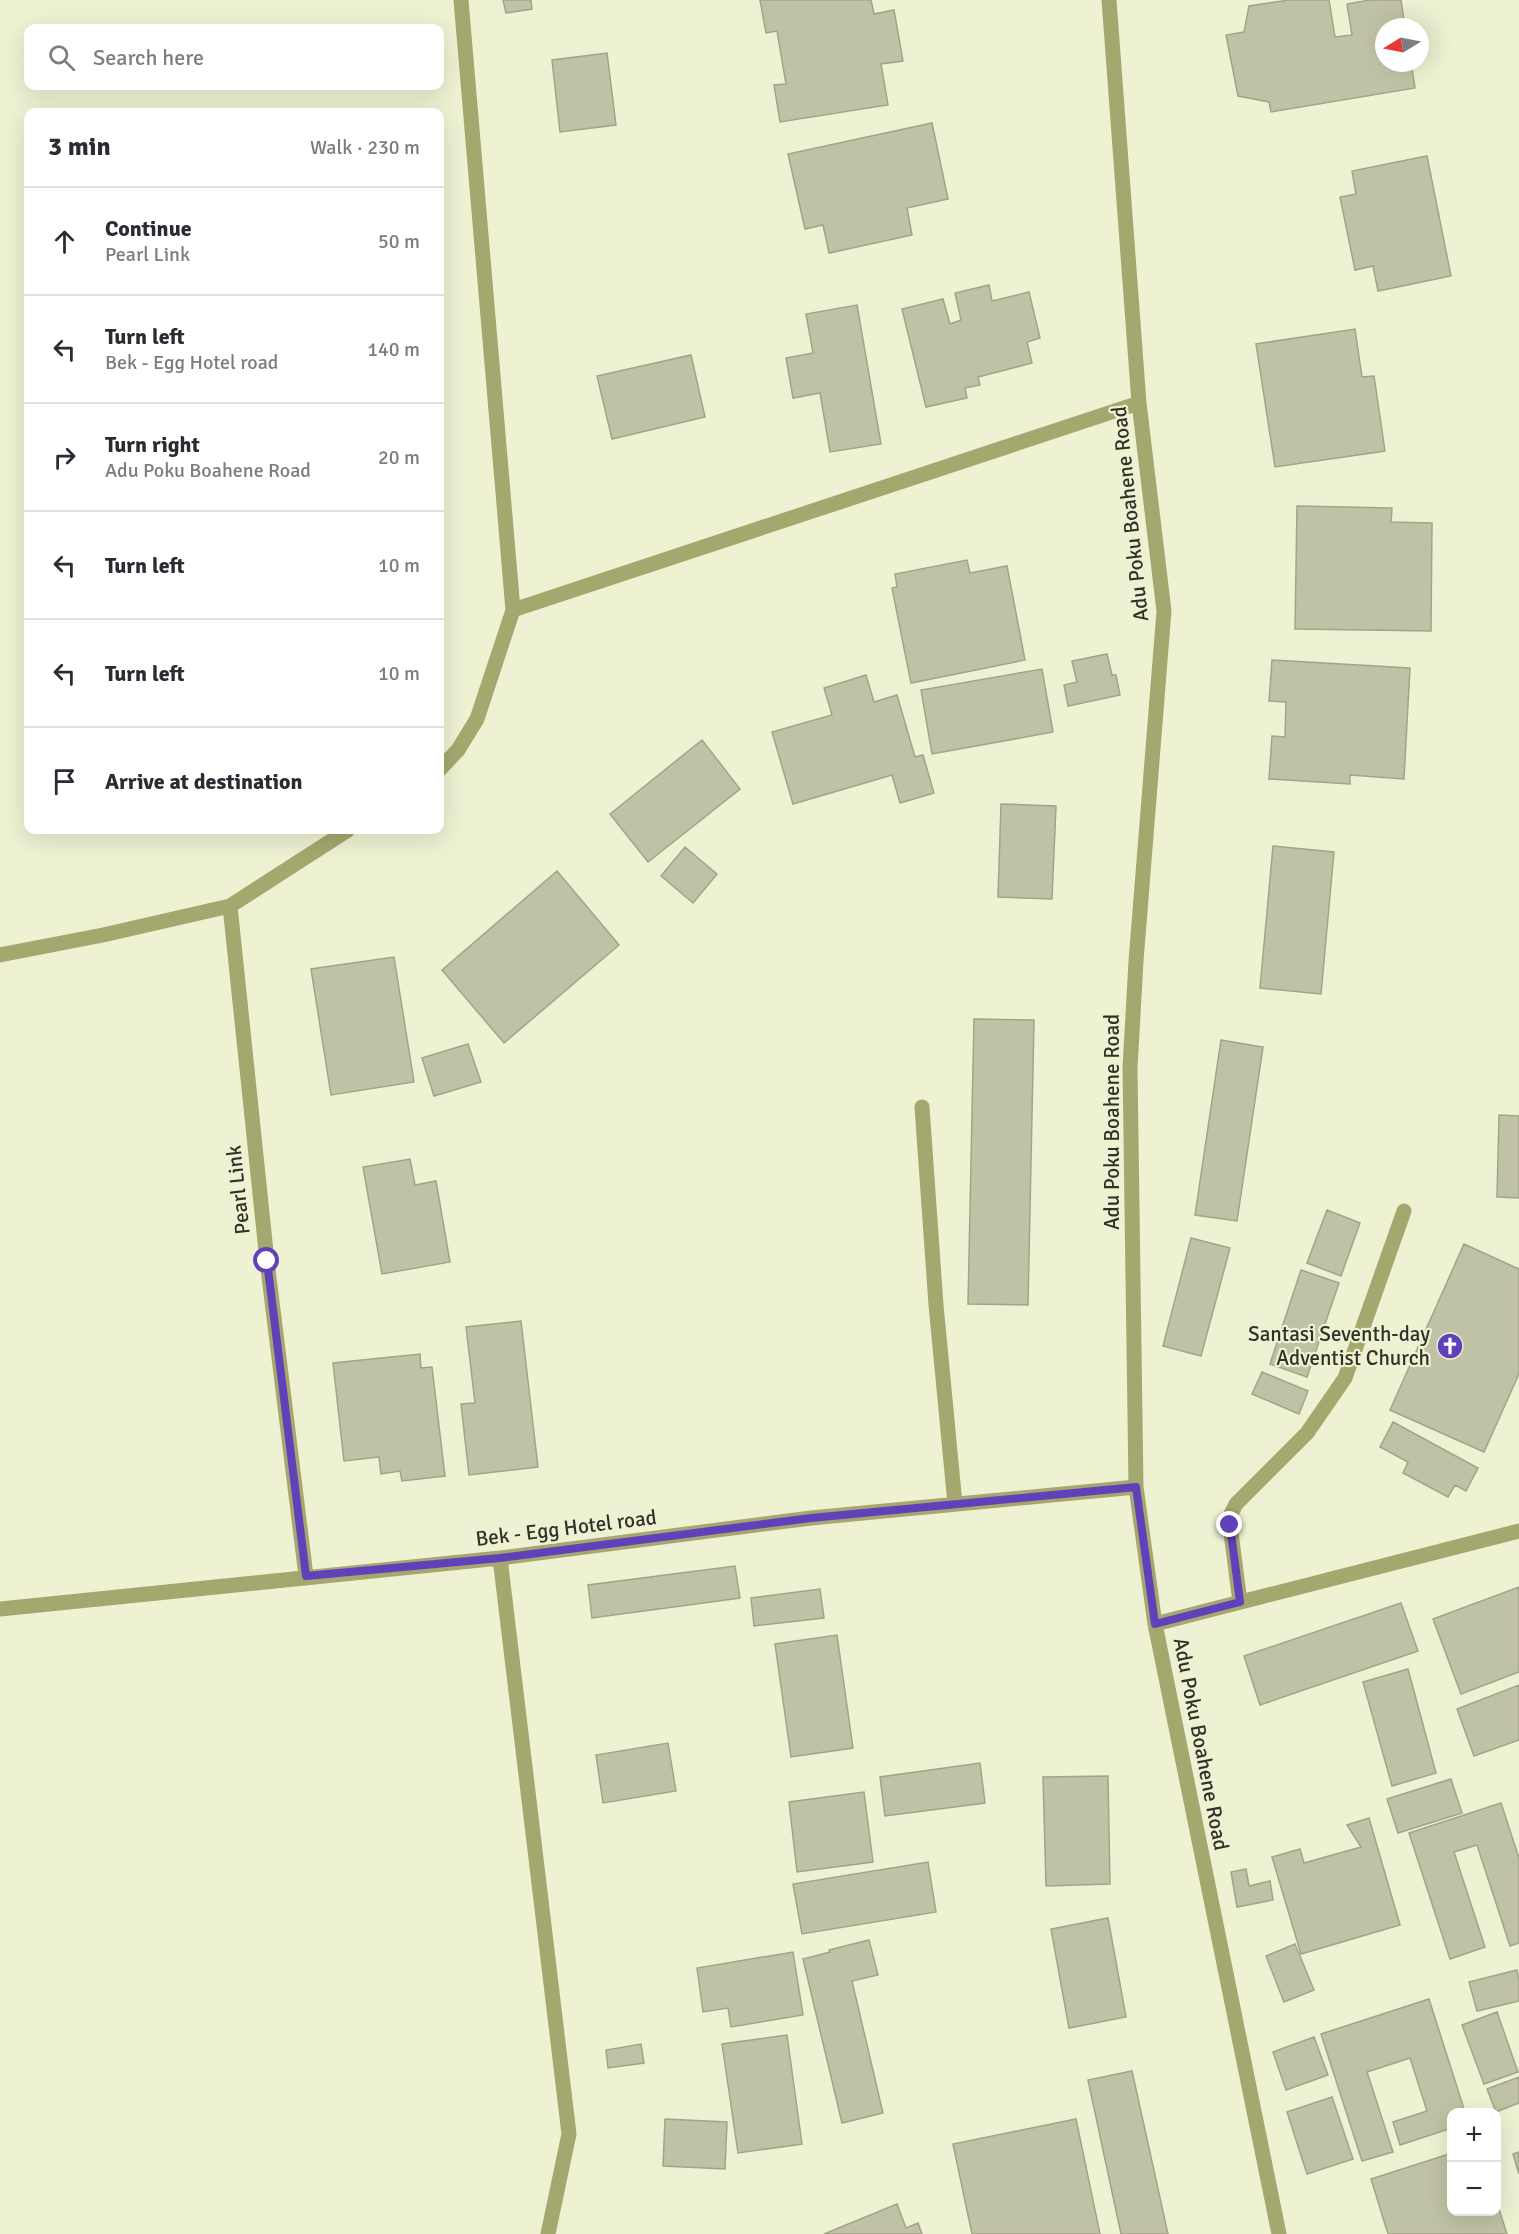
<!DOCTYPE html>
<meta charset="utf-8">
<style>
:root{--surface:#fff;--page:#f2f2f3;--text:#2b2b33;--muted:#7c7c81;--line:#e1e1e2}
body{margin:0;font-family:Signika,sans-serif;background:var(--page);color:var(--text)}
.controls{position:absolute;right:18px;bottom:18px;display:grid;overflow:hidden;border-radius:12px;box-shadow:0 6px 24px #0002}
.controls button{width:54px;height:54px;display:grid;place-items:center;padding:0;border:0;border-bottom:2px solid var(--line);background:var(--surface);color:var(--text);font:30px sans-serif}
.compass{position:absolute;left:1375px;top:18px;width:54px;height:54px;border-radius:50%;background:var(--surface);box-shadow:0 6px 24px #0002;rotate:260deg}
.stop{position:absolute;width:18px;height:18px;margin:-14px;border:4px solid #6141b9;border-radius:50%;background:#fff}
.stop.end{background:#6141b9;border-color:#fff;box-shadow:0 2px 6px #0008}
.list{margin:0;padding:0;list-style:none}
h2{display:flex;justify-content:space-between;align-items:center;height:78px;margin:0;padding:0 24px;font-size:26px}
h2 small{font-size:20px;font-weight:400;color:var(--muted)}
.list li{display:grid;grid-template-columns:39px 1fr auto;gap:18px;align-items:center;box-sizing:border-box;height:108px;padding:0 24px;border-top:2px solid var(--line)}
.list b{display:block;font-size:22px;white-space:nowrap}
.list p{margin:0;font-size:20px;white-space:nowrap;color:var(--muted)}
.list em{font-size:20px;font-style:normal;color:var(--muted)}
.icon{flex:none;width:33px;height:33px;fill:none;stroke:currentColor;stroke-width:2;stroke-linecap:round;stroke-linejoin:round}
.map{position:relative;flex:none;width:1519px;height:2234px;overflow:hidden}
.search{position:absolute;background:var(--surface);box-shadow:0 6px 24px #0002;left:24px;top:24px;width:420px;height:66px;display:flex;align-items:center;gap:15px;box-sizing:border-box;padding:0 21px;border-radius:12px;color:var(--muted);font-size:22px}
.panel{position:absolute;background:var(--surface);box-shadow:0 6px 24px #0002;left:24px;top:108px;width:420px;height:726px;border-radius:12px}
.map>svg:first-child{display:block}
</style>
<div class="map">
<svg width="1519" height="2234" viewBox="0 0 1519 2234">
<rect width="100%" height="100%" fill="#eff1d3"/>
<!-- building -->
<path fill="#c0c2a5" stroke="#a2a488" stroke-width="1.5" d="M503 0H531L532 9 506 13Z
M760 0H871L874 14 894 10 903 61 881 64 888 105 780 122 774 85 786 84 777 31 766 33Z
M1289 0H1329L1335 37 1352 35 1347 4 1370 0H1401L1405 27H1384V63H1411L1415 88 1271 112 1269 102 1238 96 1226 35 1244 32 1249 6Z
M607 53 616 125 560 132 552 60Z
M932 123 948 199 907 208 912 235 829 253 823 225 805 229 788 154Z
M1427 156 1451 276 1378 291 1373 266 1355 270 1340 197 1356 194 1352 171Z
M989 285 992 301 1029 292 1040 338 1027 342 1032 363 978 377 980 385 965 388 967 398 926 407 902 309 943 299 950 324 961 320 955 293Z
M857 305 881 444 830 452 820 393 793 398 786 358 813 353 806 314Z
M1355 329 1362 377 1374 376 1385 451 1275 467 1256 344Z
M691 355 705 417 612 439 597 376Z
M1297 506 1392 508 1391 522 1432 523 1431 631 1295 629Z
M967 560 970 573 1007 566 1025 660 911 683 892 588 897 587 895 574Z
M1107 654 1112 675H1116L1120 695 1068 706 1064 685 1077 682 1072 661Z
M1272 660 1410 668 1404 779 1350 775V784L1269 779 1272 736 1285 737 1286 702 1269 701Z
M1042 669 1053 732 932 754 921 690Z
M866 675 874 702 897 695 915 757 923 755 934 793 900 803 892 775 793 804 772 732 832 715 824 688Z
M702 740 740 789 648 862 610 814Z
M1001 804 1056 806 1052 899 998 897Z
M1273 846 1334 852 1321 994 1260 988Z
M685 847 717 874 693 903 661 876Z
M557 871 619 945 504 1043 442 970Z
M394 957 414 1082 331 1095 311 969Z
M974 1019 1034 1020 1028 1305 968 1304Z
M1221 1040 1263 1047 1237 1221 1195 1215Z
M468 1044 481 1082 434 1096 422 1058Z
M1499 1115 1519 1116V1198L1497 1197Z
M410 1159 415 1185 436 1181 450 1262 382 1274 363 1167Z
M1327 1210 1360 1223 1341 1276 1307 1263Z
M1191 1238 1230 1248 1201 1356 1163 1346Z
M1464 1244 1519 1269V1374L1484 1452 1390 1410Z
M1301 1270 1339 1283 1307 1377 1270 1364Z
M521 1321 538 1467 469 1475 461 1404 475 1403 466 1327Z
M420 1354 421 1368 432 1367 445 1476 402 1481 400 1471 381 1474 379 1457 344 1461 333 1363Z
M1262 1372 1308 1391 1299 1414 1252 1394Z
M1393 1422 1478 1468 1466 1491 1455 1485 1448 1497 1403 1473 1408 1462 1380 1447Z
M735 1566 740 1598 592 1618 588 1585Z
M1519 1587V1672L1461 1694 1433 1619Z
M820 1589 824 1618 754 1626 751 1598Z
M1401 1603 1418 1651 1260 1705 1244 1656Z
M837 1635 853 1748 791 1757 775 1644Z
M1408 1669 1436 1773 1392 1786 1363 1682Z
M1519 1685V1740L1474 1756 1457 1709Z
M668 1743 676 1791 603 1803 596 1755Z
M980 1763 985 1803 885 1816 880 1777Z
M1108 1776 1110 1884 1046 1886 1043 1777Z
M1451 1779 1462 1813 1398 1833 1387 1799Z
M864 1792 873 1862 797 1872 789 1802Z
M1501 1803 1519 1858V1943L1510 1946 1477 1845 1454 1852 1485 1947 1450 1959 1409 1833Z
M1369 1818 1400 1925 1301 1954 1272 1857 1300 1849 1304 1863 1361 1847 1347 1825Z
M928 1862 936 1912 802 1934 793 1884Z
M1246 1869 1249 1886 1270 1881 1273 1900 1237 1907 1231 1872Z
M1108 1918 1126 2017 1069 2028 1051 1929Z
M869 1940 878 1975 852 1981 883 2113 842 2123 803 1959 830 1952 829 1950Z
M1295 1944 1314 1990 1284 2002 1266 1956Z
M793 1952 803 2015 731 2027 728 2008 703 2012 697 1968Z
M1517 1970 1519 1979V2001L1477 2011 1469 1982Z
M1429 1999 1465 2112H1452V2128L1400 2145 1393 2122 1427 2111 1410 2058 1367 2072 1393 2152 1362 2161 1321 2034Z
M1497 2012 1518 2072 1484 2084 1462 2025Z
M787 2035 802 2144 738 2153 722 2044Z
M1314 2037 1328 2075 1286 2090 1273 2052Z
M641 2044 644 2063 608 2068 606 2050Z
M1132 2071 1168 2234H1121L1088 2080Z
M1519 2077V2103L1496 2112 1487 2089Z
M1332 2097 1353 2159 1307 2174 1287 2112Z
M665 2119 727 2122 725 2169 663 2166Z
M1076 2119 1100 2234H972L953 2144Z
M1519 2152V2174L1513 2154Z
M1452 2153V2212H1496V2200L1507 2234H1388L1371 2179Z
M897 2204 906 2228 918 2223 922 2234H824Z"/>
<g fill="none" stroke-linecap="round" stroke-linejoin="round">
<!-- minor -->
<path stroke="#a5a86e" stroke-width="15" d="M461 0 513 610
M1109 0 1139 403 1164 611 1136 961 1130 1068 1136 1487 1155 1624 1279 2234
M440 769 458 750 477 719 513 610 1139 403
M230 906 267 1261 306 1576
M0 955 103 935 230 906 348 830
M922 1107 936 1305 955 1504
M500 1558 569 2134 548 2234
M1240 1602 1230 1525 1231 1514 1236 1504 1307 1433 1345 1378 1404 1211
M0 1609 500 1558 811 1518 1136 1487
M1155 1624 1519 1531"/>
</g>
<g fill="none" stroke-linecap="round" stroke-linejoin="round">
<!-- route -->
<path stroke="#6141b9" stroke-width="8" d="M267 1261 306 1576 500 1558 811 1518 1136 1487 1155 1624 1240 1602 1230 1525"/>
</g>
<!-- icons -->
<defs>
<symbol id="church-disc" viewBox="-11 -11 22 22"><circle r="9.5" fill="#6141b9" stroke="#eff1d3"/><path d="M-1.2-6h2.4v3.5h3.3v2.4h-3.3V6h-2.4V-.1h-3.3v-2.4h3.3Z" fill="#fff"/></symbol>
</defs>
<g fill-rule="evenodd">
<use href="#church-disc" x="1435" y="1331" width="30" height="30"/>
</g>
<g text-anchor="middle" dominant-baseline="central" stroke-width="4.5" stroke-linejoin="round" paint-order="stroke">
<!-- street labels -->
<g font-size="21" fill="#313227" stroke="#eff1d3">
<text transform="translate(1130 514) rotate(-96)">Adu Poku Boahene Road</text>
<text transform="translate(1112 1122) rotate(-90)">Adu Poku Boahene Road</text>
<text transform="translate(238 1190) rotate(-96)">Pearl Link</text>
<text transform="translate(566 1528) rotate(-7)">Bek - Egg Hotel road</text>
<text transform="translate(1201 1744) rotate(79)">Adu Poku Boahene Road</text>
</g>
<!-- poi labels -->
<g font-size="21" fill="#313227" stroke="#eff1d3" text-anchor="end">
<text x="1430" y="1334">Santasi Seventh-day<tspan x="1430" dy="24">Adventist Church</tspan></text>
</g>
</g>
</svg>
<div class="controls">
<button>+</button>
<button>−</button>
</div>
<svg class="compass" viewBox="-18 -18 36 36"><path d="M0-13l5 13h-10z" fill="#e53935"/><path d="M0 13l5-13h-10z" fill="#7c7c81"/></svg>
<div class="stop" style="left:267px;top:1261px"></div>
<div class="stop end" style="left:1230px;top:1525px"></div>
<div class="search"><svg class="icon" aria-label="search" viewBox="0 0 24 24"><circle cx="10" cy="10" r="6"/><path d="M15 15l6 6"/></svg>Search here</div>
<section class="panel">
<h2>3 min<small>Walk · 230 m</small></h2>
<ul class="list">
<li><svg class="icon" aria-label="ahead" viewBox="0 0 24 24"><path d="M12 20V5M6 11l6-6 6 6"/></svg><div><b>Continue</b><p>Pearl Link</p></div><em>50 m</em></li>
<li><svg class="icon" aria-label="left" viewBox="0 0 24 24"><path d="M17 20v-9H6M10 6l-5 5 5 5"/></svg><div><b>Turn left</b><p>Bek - Egg Hotel road</p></div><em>140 m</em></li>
<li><svg class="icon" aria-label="right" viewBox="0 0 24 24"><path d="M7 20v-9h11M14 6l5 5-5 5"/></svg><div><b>Turn right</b><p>Adu Poku Boahene Road</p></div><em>20 m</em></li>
<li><svg class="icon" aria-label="left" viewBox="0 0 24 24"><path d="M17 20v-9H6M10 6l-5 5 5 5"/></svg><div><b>Turn left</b></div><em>10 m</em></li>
<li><svg class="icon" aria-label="left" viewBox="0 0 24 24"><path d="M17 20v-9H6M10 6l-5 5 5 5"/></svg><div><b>Turn left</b></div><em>10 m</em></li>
<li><svg class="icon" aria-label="arrive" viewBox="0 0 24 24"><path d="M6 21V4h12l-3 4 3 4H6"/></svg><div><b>Arrive at destination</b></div></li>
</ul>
</section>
</div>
